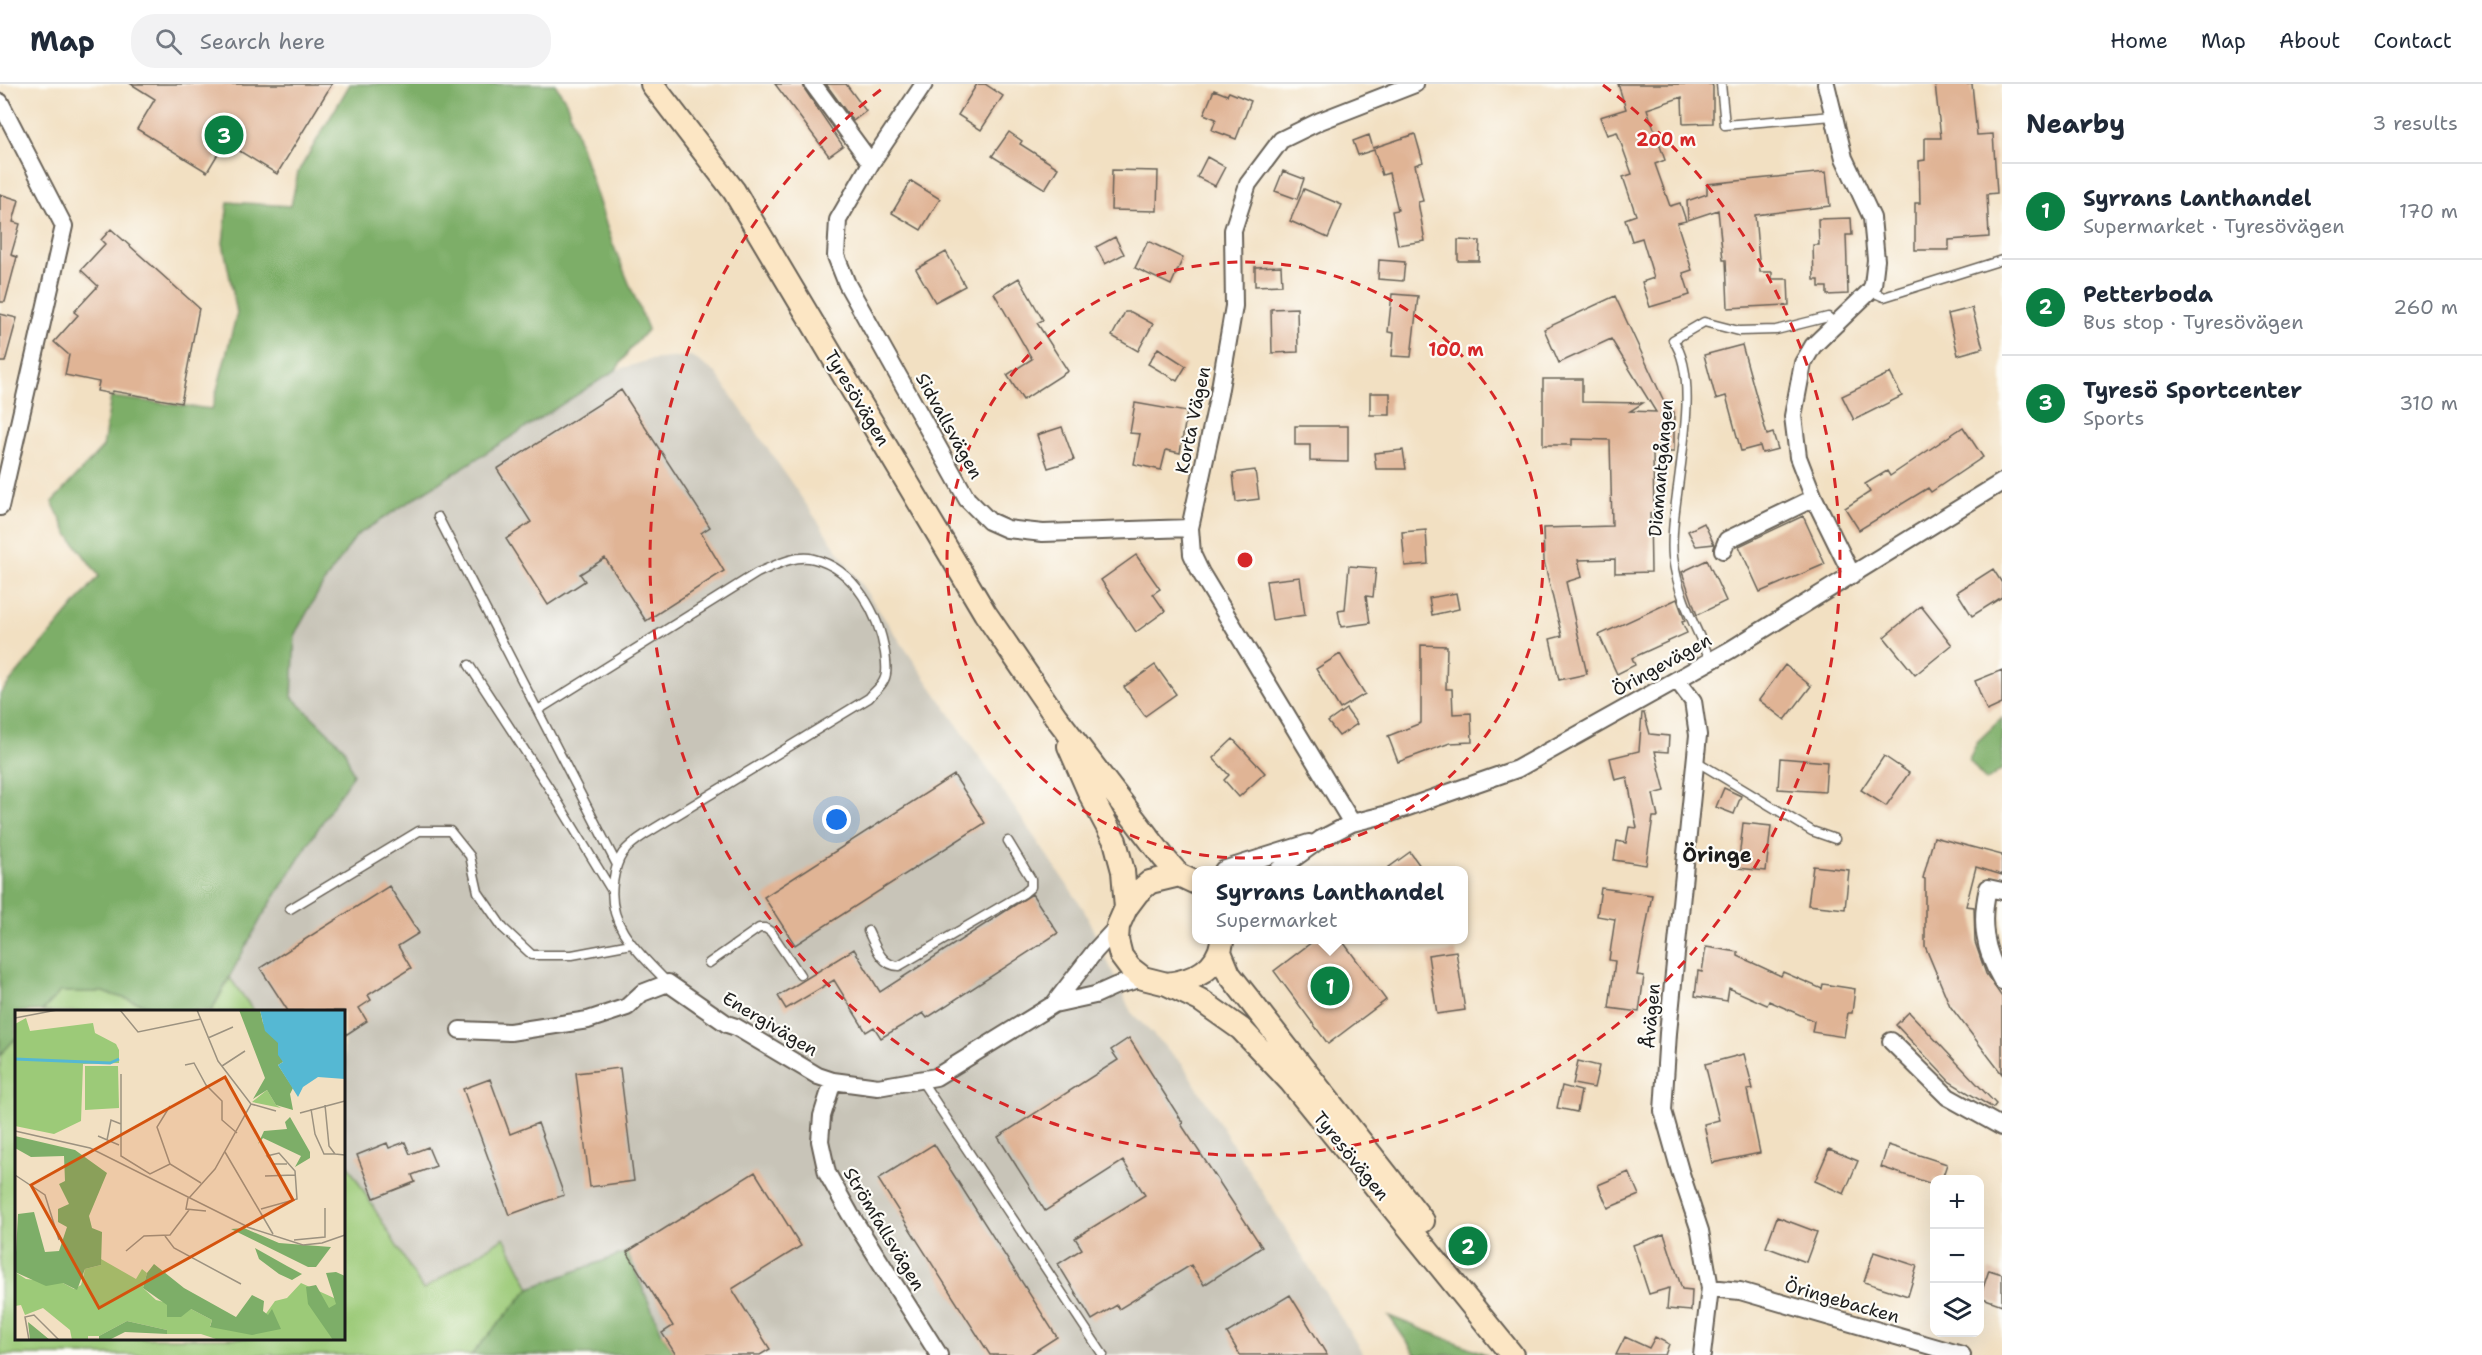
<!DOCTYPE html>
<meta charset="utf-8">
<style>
:root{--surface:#fff;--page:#f2f2f3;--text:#1f2937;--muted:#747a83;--line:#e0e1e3;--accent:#0b8043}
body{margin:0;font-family:"Shantell Sans",sans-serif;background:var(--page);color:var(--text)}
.controls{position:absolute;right:18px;bottom:18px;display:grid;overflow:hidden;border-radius:12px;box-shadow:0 6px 24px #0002}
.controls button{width:54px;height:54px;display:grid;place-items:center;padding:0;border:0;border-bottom:2px solid var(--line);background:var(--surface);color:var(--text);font:30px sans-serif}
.you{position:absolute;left:837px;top:736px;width:21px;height:21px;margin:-15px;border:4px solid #fff;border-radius:50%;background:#1a73e8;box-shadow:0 0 0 9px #1a73e833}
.badge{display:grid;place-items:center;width:39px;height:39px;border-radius:50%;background:var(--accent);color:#fff;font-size:20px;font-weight:700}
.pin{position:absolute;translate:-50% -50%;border:3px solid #fff;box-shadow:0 2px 6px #0006}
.popup{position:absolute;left:1192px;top:782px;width:276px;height:78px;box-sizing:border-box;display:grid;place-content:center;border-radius:12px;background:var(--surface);filter:drop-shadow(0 2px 4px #0005);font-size:20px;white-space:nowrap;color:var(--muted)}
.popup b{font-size:22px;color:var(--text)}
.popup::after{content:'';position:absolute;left:50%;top:100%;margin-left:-12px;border:12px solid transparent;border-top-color:var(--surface)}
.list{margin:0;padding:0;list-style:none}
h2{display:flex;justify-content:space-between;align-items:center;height:78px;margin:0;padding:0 24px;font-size:26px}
h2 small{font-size:20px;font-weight:400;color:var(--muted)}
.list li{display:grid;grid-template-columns:39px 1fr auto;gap:18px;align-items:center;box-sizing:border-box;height:96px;padding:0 24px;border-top:2px solid var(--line)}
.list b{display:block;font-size:22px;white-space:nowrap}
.list p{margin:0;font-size:20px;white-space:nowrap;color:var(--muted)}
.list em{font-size:20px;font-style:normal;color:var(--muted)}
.icon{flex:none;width:33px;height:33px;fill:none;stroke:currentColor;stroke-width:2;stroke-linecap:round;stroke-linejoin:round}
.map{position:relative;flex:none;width:2002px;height:1271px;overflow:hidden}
header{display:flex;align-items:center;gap:36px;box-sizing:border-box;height:84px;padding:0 30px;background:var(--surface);border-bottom:2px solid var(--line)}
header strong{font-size:28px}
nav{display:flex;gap:33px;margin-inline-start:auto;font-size:21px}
.search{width:420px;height:54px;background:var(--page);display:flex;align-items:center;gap:15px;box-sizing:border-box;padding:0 21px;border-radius:24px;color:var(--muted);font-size:22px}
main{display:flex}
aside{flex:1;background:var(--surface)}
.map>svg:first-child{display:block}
</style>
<header>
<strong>Map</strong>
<div class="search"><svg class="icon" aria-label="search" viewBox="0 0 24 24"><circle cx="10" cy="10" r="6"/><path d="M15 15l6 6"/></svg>Search here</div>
<nav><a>Home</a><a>Map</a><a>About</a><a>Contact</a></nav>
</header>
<main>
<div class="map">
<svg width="2002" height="1271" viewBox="0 0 2002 1271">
<rect width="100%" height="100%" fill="#fdfcf7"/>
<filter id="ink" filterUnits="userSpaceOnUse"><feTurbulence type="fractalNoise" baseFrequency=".0167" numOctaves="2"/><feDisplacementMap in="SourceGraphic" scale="12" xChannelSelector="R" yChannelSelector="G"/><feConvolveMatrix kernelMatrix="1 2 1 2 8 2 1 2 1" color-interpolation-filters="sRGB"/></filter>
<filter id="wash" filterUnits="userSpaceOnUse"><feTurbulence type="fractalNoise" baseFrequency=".008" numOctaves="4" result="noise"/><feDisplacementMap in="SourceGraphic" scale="24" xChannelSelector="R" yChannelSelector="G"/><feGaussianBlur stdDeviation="1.35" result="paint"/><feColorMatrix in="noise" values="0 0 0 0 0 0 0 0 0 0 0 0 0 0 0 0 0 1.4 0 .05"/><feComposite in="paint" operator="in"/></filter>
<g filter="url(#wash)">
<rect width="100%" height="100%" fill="#f2e0c2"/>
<!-- industrial -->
<path fill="#c8c4b8" d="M691 272 716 289 1083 824 1131 928 1183 981 1364 1271H676L662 1249 627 1168 530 1204 504 1154 423 1206 344 1074V928L254 927 230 894 263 831 344 664 292 613 295 550 323 500 357 451 616 286 650 276Z"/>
<!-- green -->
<path fill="#9cca78" stroke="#5c734a" stroke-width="1.5" d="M230 894 254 927 211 928Z
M60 908H103L167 927 42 928Z
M16 954V1254H344V1074L423 1206 504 1153 530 1204 471 1271H0V971Z"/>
<!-- forest -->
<path fill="#7dae68" stroke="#4c6542" stroke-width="1.5" d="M350 0H555L566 17 612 158 648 245 631 264 616 286 357 451 323 500 295 550 292 613 344 664 353 690 263 831 211 927H167L103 908H60L42 927 16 928V954L0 971V610L99 492 68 450 52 418 103 363 111 313 212 325 237 229 223 159 228 118 291 122 298 88Z
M2002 634V685L1986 697 1969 676 1977 658Z
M627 1168 662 1249 676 1271H471L530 1204Z
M1389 1232 1488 1271H1416Z"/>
<g id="blocks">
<!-- building -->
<path fill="#e0b495" d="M131 0H332L277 90 225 58 207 88 137 45 155 15Z
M775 0H803L805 6 843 62 829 72Z
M826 0H846L866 27 853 37Z
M977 0H985L1003 12 981 46 958 31Z
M1618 0H1712L1713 3V39L1683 40 1682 13 1647 25 1665 76 1655 80 1670 122 1680 119 1686 137 1677 139 1692 186 1683 189 1690 211 1650 223 1642 198 1654 194 1642 154 1632 157 1625 135 1636 131 1623 93 1632 90 1617 48 1607 51 1600 33 1626 25Z
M1935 0H1972L1977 51 1993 50 1997 109 1987 110 1989 153 1949 156V166H1915V119H1920L1919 77 1925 76V54H1941Z
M1214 6 1227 11 1229 8 1251 17 1236 55 1212 46 1216 35 1204 30Z
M1009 48 1022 57 1020 60 1058 84 1045 105 992 72Z
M1415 50 1423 78 1415 81 1423 117 1418 118 1425 157 1398 161 1392 127 1398 126 1389 89 1382 91 1374 66 1358 71 1353 57 1369 51 1373 64Z
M1207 73 1225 83 1215 102 1197 93Z
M1112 86 1158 87 1157 127 1111 126Z
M1283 87 1304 95 1297 115 1275 107Z
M1826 88 1830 122 1755 131 1760 188H1772V195H1788L1789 221 1728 224 1726 176H1723L1718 126 1688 136 1687 117 1707 110V100Z
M911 97 940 115 921 146 892 129Z
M1304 105 1342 121 1328 154 1290 137Z
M0 110 19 116 13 138 20 140 11 171 17 173 5 218H0Z
M1851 134 1852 151H1846L1848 210 1827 211V203H1819V196H1814L1813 161H1819L1818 135Z
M111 145 199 224 181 319 113 307 112 310 97 307 99 298 65 291 69 271 54 258 78 231 74 228 98 202 81 186 105 160 101 156Z
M1115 153 1124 170 1105 180 1096 163Z
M1458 156 1480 157 1479 177H1458Z
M1148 157 1183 174 1171 201 1135 184Z
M946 168 965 202 935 218 916 185Z
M1379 176 1405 178 1403 197 1378 195Z
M1281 182 1282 201 1255 202V183Z
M1019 194 1043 236 1037 239 1068 287 1023 316 1007 291 1032 275 994 209Z
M1392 210 1418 212 1411 273 1392 272 1394 249 1388 248Z
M1615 212 1669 328H1674V368H1653L1654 438 1650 428 1651 488 1615 489V475L1578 476 1582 493 1566 498 1587 590 1559 596 1550 555 1562 552 1544 477 1543 444 1612 442 1610 356 1572 355V361H1543V295H1582V318L1643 319 1630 327 1656 328 1611 255 1559 279 1544 245Z
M1297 224 1298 268 1272 269 1271 225Z
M1972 224 1983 264 1958 271 1948 230Z
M1125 228H1131L1153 240 1138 267 1112 252Z
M0 230 17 234 5 278H0Z
M1742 261 1767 351 1773 349 1778 365 1762 369 1760 362 1741 367 1726 312 1716 315 1704 271Z
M1158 264 1186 282 1177 297 1148 280Z
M1890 289 1902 312 1854 336 1842 312Z
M621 306 710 443 701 449 724 487 646 537 605 474 580 490 585 497 548 521 506 455 531 438 497 385Z
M1370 309H1390V331H1370Z
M1135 319 1187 328 1180 369 1166 366 1161 386 1134 380 1140 350 1130 349Z
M1295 342H1348V378L1310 377V361H1295Z
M1062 343 1074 376 1048 384 1037 351Z
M1963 343 1983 373 1931 408 1928 404 1859 446 1845 424 1870 408 1865 400 1887 387 1890 392Z
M1403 366 1406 385H1376L1374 369Z
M1255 386 1259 415 1236 418 1233 389Z
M1803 432 1825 480 1760 508 1739 462Z
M1704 439 1714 460 1696 462 1688 447Z
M1426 446 1428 480 1405 482 1402 448Z
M1136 471 1160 505 1153 510 1165 527 1136 548 1101 496Z
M1707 476 1726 517 1697 531 1682 488Z
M1349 482 1376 484 1373 513 1366 512 1370 539 1341 543 1338 527 1345 526Z
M1993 485 2002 499V513L1972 532 1957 508Z
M1300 493 1305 531 1272 536 1266 497Z
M1456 509 1459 525 1432 531 1429 514Z
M1677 515 1685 537 1682 538 1687 549 1632 574 1635 581 1617 590 1599 551Z
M1921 522 1952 561 1915 591 1884 553Z
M1421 561 1447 562 1446 605H1452L1453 630 1471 629 1472 658 1450 659 1398 678 1388 652 1421 639Z
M1340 570 1365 610 1340 625 1316 585Z
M1155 581 1176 610 1145 632 1124 603Z
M1785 581 1811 602 1785 636 1759 616Z
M2002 586V620L1987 627 1975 597Z
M1346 625 1357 640 1339 652 1328 638Z
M1642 629H1644L1650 650 1669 652 1668 668 1655 667 1665 707 1653 710 1658 733H1653L1646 781 1614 776 1617 757 1626 759 1629 743 1637 744 1627 693 1615 696 1610 674 1639 667Z
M1233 655 1265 689 1239 713 1224 696 1229 691 1213 674Z
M1884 672 1909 689 1886 722 1861 706Z
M1780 674 1827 678 1825 708 1778 705Z
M954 691 985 739 795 861 764 813Z
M1724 704 1741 712 1734 730 1716 723Z
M1743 739 1771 742 1766 787 1738 784Z
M1934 753 2002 771V791L1976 783 1966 822 1974 823 1975 858 1986 890 2002 913V990L1950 922 1925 862V795L1923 794Z
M1410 768 1423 786H1385Z
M1813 782 1849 786 1845 825 1808 821Z
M389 802 419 849 398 862 411 884 368 911 371 916 359 924 367 937 344 952V927H288L260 884Z
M1601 804 1652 811 1637 891 1644 892 1639 928 1609 924 1615 877 1609 876 1615 835 1597 832Z
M1032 810 1058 849 927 934 923 929 881 954 874 943 866 948 834 896 786 925 778 912 854 865 880 908Z
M1316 855H1341L1386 916 1328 960 1274 887Z
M1706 863 1738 868V872L1781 892 1783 888 1822 905 1823 900 1855 905 1852 929H1848L1844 953 1812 948 1814 937 1769 917 1767 921 1729 904 1727 917 1695 912 1698 887 1702 888Z
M1456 867 1465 926 1437 930 1428 871Z
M1909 928 1996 1020 1993 1024 1950 998 1896 941Z
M1129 954 1183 1039 1181 1040 1262 1163 1204 1201 1191 1181 1119 1225 1117 1221 1092 1236 1058 1180 1082 1165 1075 1154 1145 1111 1123 1077 1045 1127 998 1053 1118 976 1111 966Z
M1744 970 1753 1005 1747 1006 1760 1069 1712 1079 1704 1040 1719 1036 1705 980Z
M1578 977 1599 982 1594 1004 1573 1000Z
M620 984 634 1097 590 1103 576 989Z
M490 995 510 1050 538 1039 564 1111 509 1131 463 1005Z
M1562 1002 1581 1007 1577 1028 1557 1024Z
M405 1058 410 1070 428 1063 436 1082 412 1091 415 1098 374 1114 357 1071 387 1059 389 1064Z
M934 1060 1057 1253 1029 1271H990L878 1095Z
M1888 1061 1947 1080 1942 1095H1935V1101L1881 1083Z
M1829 1065 1858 1077 1844 1110 1815 1097Z
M755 1088 801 1162 732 1205 770 1265 760 1271H676L662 1249 673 1242 627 1168Z
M1629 1088 1639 1111 1608 1124 1598 1101Z
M1777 1133 1817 1148 1806 1178 1766 1163Z
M1664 1150 1682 1205 1692 1206 1691 1227 1667 1225 1669 1204 1649 1210 1633 1161Z
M1874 1168 1917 1182 1908 1212 1864 1198Z
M1989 1186 2002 1190V1221L1980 1213Z
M1290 1211 1327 1271H1240L1227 1249Z
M1625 1253 1649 1264 1655 1253 1669 1260 1665 1271H1616Z"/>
</g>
</g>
<g filter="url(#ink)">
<use href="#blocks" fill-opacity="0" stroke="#676156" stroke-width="1.5"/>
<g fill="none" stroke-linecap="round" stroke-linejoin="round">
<defs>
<path id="service" d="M1721 0 1725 41 1833 32
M1870 207 1884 213 2002 176
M438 433 616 779
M1711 577C1696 544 1677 510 1673 473 1668 417 1706 301 1673 256L1704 238 1739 247 1776 246 1828 233 1836 240
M469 581 553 710 612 807
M538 626 757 489C774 482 795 470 814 475 855 485 879 531 885 569 886 577 888 589 884 596 882 602 873 609 869 614L647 749C624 764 617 771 613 799 607 844 640 869 668 899
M1696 677 1812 747 1835 755
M290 825 419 747H450L470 772 478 808 503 844 532 871H572L631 860
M868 847C875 861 881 882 899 882L1024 809 1031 803V795L1008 757
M709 879 759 844H765L771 848 800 891
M921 996 1103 1271"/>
<path id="minor" d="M813 0 871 79
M924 0 871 79 838 136 836 172 847 200 967 415 989 437 1007 445 1043 449 1190 444
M1826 0 1844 74 1872 134 1876 176 1873 201 1870 207 1813 262 1803 279 1793 332 1798 373 1803 386 1814 414 1852 491
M0 18 64 142 0 423
M1723 466 1727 456 1814 414
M1677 596 1693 617 1698 651 1668 949 1663 1027 1680 1087 1700 1147 1710 1204 1702 1271
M1352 739 1201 489 1192 470 1190 444 1219 310 1234 222 1233 146 1248 100 1281 56 1320 37 1415 0
M1223 786 1309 759
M1278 786 1321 755 1352 739 1388 730 1517 685 1730 566 2002 398
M2002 807 1988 804C1980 838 1984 866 2002 897
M1054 920 1095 867 1118 842
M460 946 510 948 588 936 627 923 642 909 668 899 727 940 736 943 818 992 833 997 878 1003 936 993 1054 920 1095 911 1115 902 1143 894
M1891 957 1948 1013 2002 1043
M833 997 822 1032 820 1057 827 1089 850 1130 939 1271
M1710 1204 1740 1207 1962 1271"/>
<path id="secondary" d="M652 0 734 107 985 529 1056 633 1164 774 1179 791 1196 799
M1069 662 1090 710 1115 757 1123 787 1126 824
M1179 791 1150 798 1138 808 1126 824 1118 842 1117 856 1121 872 1130 884 1143 894 1167 900 1200 916 1241 945 1291 998 1512 1271
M1220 868 1229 890 1423 1137
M1167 900C1193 897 1217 886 1222 858"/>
</defs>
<!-- service casing -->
<use href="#service" stroke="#676156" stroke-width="11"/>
<!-- minor casing -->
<use href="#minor" stroke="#676156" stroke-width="20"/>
<!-- secondary casing -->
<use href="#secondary" stroke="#676156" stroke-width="26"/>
<!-- service -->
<use href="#service" stroke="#fff" stroke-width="8"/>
<!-- minor -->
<use href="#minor" stroke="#fff" stroke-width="16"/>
<!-- secondary -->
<use href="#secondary" stroke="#fce6c4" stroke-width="22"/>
</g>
</g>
<!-- distance rings -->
<g fill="none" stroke="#d62828" stroke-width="3" stroke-dasharray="10 8">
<circle cx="1245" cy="476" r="298"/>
<path d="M1603 1A595 595 0 1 1 887 1"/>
</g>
<g text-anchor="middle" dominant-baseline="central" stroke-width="4.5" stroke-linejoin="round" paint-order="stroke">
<!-- street labels -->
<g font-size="18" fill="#1c1c1c" stroke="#fdfcf7">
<text transform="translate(857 314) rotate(59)">Tyresövägen</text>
<text transform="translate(1193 336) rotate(-78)">Korta Vägen</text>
<text transform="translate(949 342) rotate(61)">Sidvallsvägen</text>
<text transform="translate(1661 384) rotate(-85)">Diamantgången</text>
<text transform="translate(1662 581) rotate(-29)">Öringevägen</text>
<text transform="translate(1651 932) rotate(-85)">Åvägen</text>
<text transform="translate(770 940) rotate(31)">Energivägen</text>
<text transform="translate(1351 1072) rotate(51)">Tyresövägen</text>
<text transform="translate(884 1145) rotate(59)">Strömfallsvägen</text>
<text transform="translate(1842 1217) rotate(16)">Öringebacken</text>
</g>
<!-- neighbourhood labels -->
<g font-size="20" font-weight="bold" fill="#1c1c1c" stroke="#fdfcf7">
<text x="1717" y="771">Öringe</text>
</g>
</g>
<!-- overview -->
<g transform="translate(15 926)">
<rect width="330" height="330" fill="#f2e0c2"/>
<path d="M11 8 15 21 78 13 80 23 101 34 104 40V53L68 54 66 111 39 124 0 116V14ZM70 56H103L104 98 70 100ZM252 80 261 95 266 98 237 92ZM86 249 121 269 127 259 132 263 128 278 141 290 176 299 197 310 195 316 250 305 260 291 272 288 286 273 330 293V330H204L186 324H152V320L112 311 84 326H73V330H57L55 320 28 298 10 305 6 295 0 296V262L11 269 48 273 59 279 66 275 70 259 86 255Z" fill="#9cca78"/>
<path d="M224 0H245L248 13 263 32 268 52 263 55 278 78 275 84 278 100 261 95 252 80 238 89 250 68ZM275 107 295 142V148L280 157 286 146 248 128 243 134 249 121 272 119 270 112ZM0 126 60 140 92 163 74 206 77 218 87 222 86 255 70 259 62 280 48 273 31 276 0 262 3 204 19 202 30 242 44 241 52 217 43 212V199L54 194 44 174 50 171 49 146 16 147 0 138ZM229 218 264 233 316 237 301 257H293L216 219ZM240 238 272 256 287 264 277 270 264 264 244 249ZM139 254 169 278 221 307 237 285 249 291 248 301 253 305 257 299 266 319 237 325 195 317 197 310 176 299 166 307H152V295L128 278 132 263ZM321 262 330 266V330H318L293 294 291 277 301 275 314 298 321 294 311 263ZM112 311 152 320V324L110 322 94 330H84V326ZM13 312 18 316 35 330H15Z" fill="#7dae68"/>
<path d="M245 0H330V69L303 67 288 77 283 87 263 55 268 52 263 45V33L250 21Z" fill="#55b8d3"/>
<path fill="none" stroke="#55b8d3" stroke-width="3" d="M0 49 95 53 104 49"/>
<path fill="none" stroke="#9c9280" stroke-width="1.5" d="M105 0 123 22 186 9M0 8 42 0M193 28 218 17M170 55 179 53 191 75 207 91V110L222 123M207 56 230 41M106 64V146L135 164 155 154M236 94 261 101M310 95 314 136 320 144 330 145M155 96 142 117 155 154 186 173M296 99 300 124 309 144H320M285 103 330 91M0 121 75 138 233 217M83 126 104 135M92 130 96 110 106 114M210 142 258 224M0 165 30 185 44 230M250 166 280 165M173 188 171 199 191 201M174 188 200 159 236 94 203 51 182 0M246 199 282 189 280 161 264 143 252 146 259 154H272M232 217 288 235 307 233 330 225M150 226 159 238 226 274M279 230 310 227V198M111 241 129 226 155 225 174 200M14 330 10 307 19 305 44 330"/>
<path fill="#d4530e" fill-opacity="0.15" stroke="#d4530e" stroke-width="3" d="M210 67 278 190 84 298 16 175Z"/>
<rect width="330" height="330" fill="none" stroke="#1c1c1c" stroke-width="3"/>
</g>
<circle cx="1245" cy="476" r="9" fill="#d62828" stroke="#fdfcf7" stroke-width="3"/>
<g font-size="18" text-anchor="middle" font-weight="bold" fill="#d62828" stroke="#fdfcf7" stroke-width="4.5" stroke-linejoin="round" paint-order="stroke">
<text x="1666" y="62">200 m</text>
<text x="1456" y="272">100 m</text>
</g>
</svg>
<div class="controls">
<button>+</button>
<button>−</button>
<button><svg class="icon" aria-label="layers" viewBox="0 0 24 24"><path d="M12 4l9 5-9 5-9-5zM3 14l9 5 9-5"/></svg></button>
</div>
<div class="you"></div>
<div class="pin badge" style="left:1330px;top:902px">1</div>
<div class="popup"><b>Syrrans Lanthandel</b>Supermarket</div>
<div class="pin badge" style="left:1468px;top:1162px">2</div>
<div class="pin badge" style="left:224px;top:51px">3</div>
</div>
<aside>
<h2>Nearby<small>3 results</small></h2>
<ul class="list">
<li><span class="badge">1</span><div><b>Syrrans Lanthandel</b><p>Supermarket · Tyresövägen</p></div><em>170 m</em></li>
<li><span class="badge">2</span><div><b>Petterboda</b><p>Bus stop · Tyresövägen</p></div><em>260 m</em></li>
<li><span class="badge">3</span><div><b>Tyresö Sportcenter</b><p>Sports</p></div><em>310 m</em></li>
</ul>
</aside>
</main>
